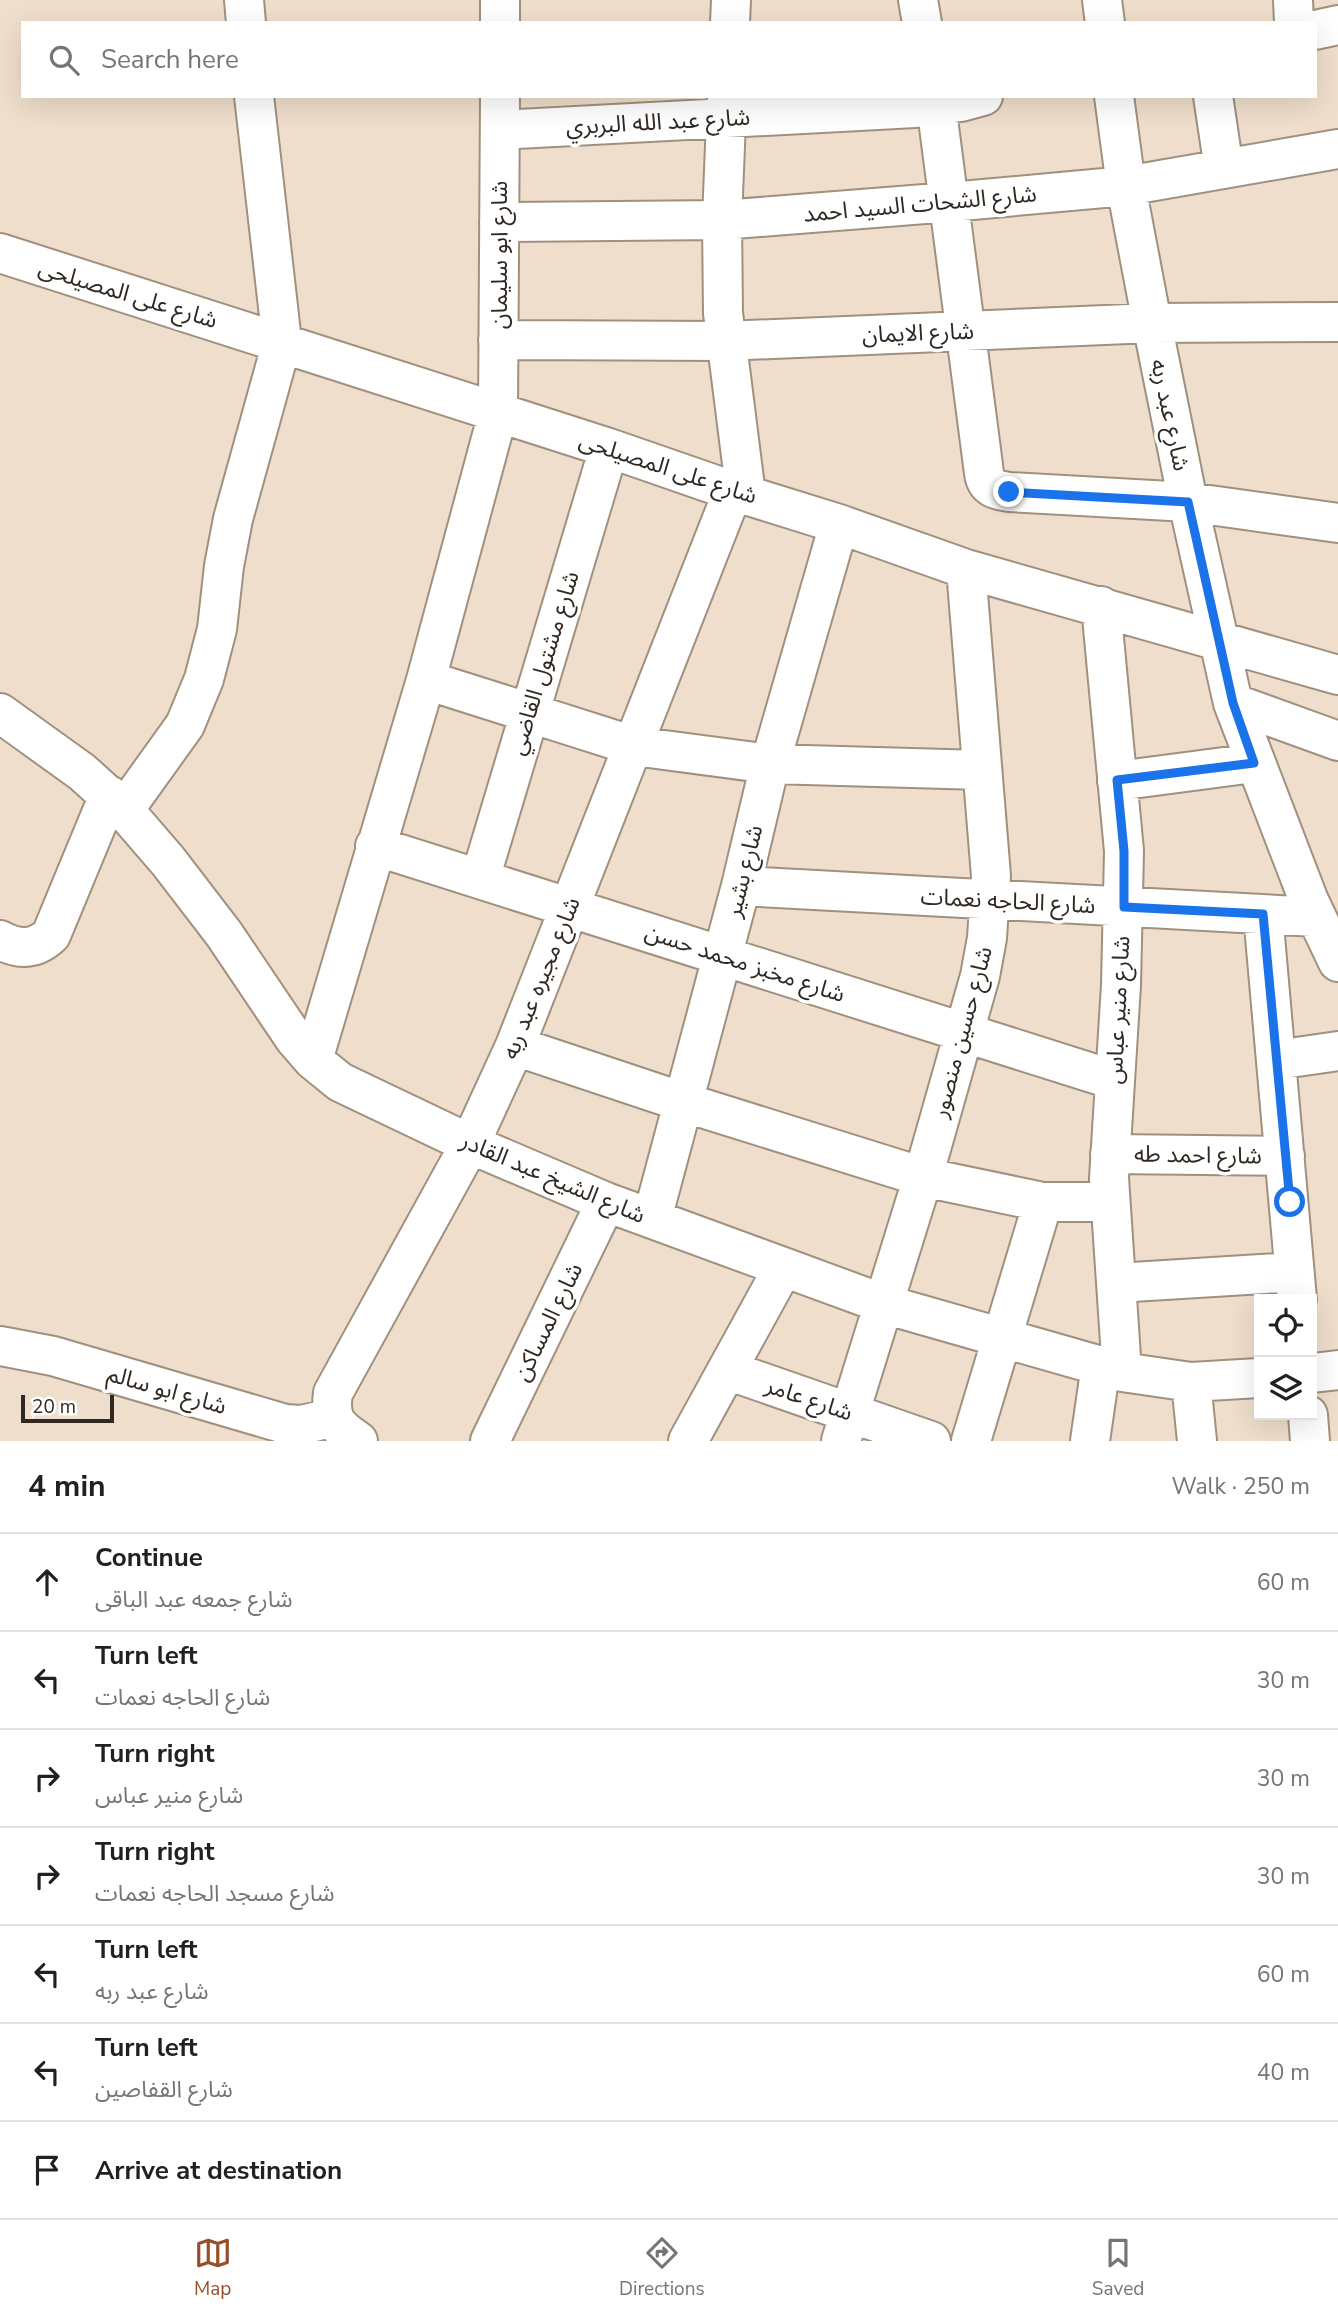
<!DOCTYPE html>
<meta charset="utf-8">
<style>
:root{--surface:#fff;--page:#f2f2f2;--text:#202124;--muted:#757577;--line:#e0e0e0;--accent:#954e29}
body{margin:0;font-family:"Nunito Sans","Noto Sans Arabic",sans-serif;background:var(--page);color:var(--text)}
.controls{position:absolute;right:21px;bottom:21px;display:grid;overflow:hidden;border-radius:0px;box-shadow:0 7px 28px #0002}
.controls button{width:63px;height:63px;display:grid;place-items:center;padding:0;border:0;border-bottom:2px solid var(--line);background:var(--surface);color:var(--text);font:35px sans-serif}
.scale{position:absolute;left:21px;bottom:18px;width:93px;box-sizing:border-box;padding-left:7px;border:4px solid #302922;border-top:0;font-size:19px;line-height:24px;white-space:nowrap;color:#302922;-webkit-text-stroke:5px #fff;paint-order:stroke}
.stop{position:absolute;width:21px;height:21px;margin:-16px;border:5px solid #1a73e8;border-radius:50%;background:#fff}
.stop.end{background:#1a73e8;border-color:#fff;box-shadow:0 2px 7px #0008}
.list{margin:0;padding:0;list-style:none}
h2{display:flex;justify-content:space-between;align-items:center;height:91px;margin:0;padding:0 28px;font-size:30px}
h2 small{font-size:23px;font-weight:400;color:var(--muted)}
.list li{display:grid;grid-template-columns:46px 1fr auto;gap:21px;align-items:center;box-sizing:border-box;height:98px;padding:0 28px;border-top:2px solid var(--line)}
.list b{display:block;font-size:26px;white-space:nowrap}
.list p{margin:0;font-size:23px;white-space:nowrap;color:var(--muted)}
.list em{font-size:23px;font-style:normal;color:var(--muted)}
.icon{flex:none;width:38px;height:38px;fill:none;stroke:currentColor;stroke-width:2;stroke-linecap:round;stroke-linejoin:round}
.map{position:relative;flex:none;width:1338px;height:1441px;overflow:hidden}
.search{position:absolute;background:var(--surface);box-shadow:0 7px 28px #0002;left:21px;right:21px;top:21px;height:77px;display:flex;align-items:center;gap:18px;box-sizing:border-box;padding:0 24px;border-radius:0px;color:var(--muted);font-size:26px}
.sheet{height:777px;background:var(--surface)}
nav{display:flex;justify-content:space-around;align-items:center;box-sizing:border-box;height:98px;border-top:2px solid var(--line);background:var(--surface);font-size:19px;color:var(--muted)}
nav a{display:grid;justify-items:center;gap:4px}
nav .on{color:var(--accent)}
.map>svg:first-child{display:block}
</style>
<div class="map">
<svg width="1338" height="1441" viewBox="0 0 1338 1441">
<rect width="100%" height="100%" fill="#efdecb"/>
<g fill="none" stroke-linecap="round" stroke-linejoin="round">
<defs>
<path id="minor" d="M244 0 246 23
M918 0 922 23
M1102 0 1105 23
M1293 0 1294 23
M500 23V0
M730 23 731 0
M1315 30 1338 25
M727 96 722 220 723 313 746 495
M935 96 984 473C986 488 996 490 1009 492L1188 502 1338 523
M1114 96 1126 186 1152 323 1188 502 1233 703 1309 901 1338 962
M1213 96 1224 169
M500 130 915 108 961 102 983 96
M499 222 722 220 950 202 1126 186 1338 149
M0 253 609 448 733 491 839 524 966 569 1338 675
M498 340 725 341 1152 323 1338 322
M1101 606 1124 851 1121 985 1109 1178 1122 1372
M426 680 634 746 770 764 982 770
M1233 703 1338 741
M0 713 82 772 124 810 168 861 224 934 294 1038 313 1060 340 1082 470 1144 606 1202 884 1304 1122 1372 1191 1382 1259 1378
M1117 781 1254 763
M124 810 185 725 204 679 217 629 224 566 233 519 282 342 254 96
M375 846 1114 1080
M480 879 609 448
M741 886 1316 917
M1263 914 1297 1299
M0 940C19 950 35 950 51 935L109 795
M515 1046 683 1102 923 1177 1043 1202H1110
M313 1060 426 680 498 413 500 96
M1276 1060 1338 1051
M1110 1154 1285 1156
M652 1219 741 886 770 764 839 524
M1116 1283 1294 1272
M0 1346 53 1356 285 1424 302 1425 334 1417
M727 1370 931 1441
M1312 1373 1338 1370
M1191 1382 1197 1441
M1308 1415 1310 1441
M358 1441C337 1427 329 1420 333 1393L470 1144 515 1046 733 491
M490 1441 606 1202
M688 1441 783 1268
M841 1441 923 1177 980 976 987 938 991 876 966 569
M971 1441 1043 1202
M1090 1441 1101 1365"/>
</defs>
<!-- minor casing -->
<use href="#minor" stroke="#a0907e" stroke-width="42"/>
<!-- minor -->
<use href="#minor" stroke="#fff" stroke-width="38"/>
</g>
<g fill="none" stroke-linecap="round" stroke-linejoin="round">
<!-- route -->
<path stroke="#1a73e8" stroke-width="9" d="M1009 492 1188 502 1233 703 1254 763 1117 780 1124 851V907L1263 914 1290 1202"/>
</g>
<g text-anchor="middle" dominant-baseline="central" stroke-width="7" stroke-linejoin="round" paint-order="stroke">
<!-- street labels -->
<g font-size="23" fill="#302922" stroke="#fff">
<text transform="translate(658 122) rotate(-3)">شارع عبد الله البربري</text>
<text transform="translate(920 204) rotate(-5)">شارع الشحات السيد احمد</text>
<text transform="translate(499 255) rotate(-90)">شارع ابو سليمان</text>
<text transform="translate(128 294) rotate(17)">شارع على المصيلحى</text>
<text transform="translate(918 333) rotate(-2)">شارع الايمان</text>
<text transform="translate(1170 415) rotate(78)">شارع عبد ربه</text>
<text transform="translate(668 468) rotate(18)">شارع على المصيلحى</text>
<text transform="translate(544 663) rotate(-73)">شارع مشتول القاضي</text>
<text transform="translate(744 871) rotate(-76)">شارع بشير</text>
<text transform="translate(1008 901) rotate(3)">شارع الحاجه نعمات</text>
<text transform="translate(745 963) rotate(18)">شارع مخبز محمد حسن</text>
<text transform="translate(541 978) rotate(-68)">شارع مجيره عبد ربه</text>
<text transform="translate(1118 1010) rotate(-87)">شارع منير عباس</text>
<text transform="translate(962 1032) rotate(-75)">شارع حسين منصور</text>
<text transform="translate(1198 1155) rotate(1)">شارع احمد طه</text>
<text transform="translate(553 1178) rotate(23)">شارع الشيخ عبد القادر</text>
<text transform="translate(548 1322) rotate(-64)">شارع المساكن</text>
<text transform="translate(167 1390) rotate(16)">شارع ابو سالم</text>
<text transform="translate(809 1399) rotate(19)">شارع عامر</text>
</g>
</g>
</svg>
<div class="controls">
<button><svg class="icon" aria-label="locate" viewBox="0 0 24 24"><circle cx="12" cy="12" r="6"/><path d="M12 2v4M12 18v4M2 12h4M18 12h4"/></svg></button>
<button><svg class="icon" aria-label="layers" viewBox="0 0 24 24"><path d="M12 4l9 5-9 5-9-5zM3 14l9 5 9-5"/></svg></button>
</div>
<div class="scale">20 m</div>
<div class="stop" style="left:1290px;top:1202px"></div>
<div class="stop end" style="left:1009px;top:492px"></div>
<div class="search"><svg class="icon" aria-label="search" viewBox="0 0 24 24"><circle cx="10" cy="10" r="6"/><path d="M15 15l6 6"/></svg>Search here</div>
</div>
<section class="sheet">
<h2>4 min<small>Walk · 250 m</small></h2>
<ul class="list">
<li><svg class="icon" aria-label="ahead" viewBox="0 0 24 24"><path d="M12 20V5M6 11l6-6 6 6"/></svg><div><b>Continue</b><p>شارع جمعه عبد الباقى</p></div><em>60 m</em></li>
<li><svg class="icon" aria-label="left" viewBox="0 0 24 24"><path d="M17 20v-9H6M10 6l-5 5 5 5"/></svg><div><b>Turn left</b><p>شارع الحاجه نعمات</p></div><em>30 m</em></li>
<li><svg class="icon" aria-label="right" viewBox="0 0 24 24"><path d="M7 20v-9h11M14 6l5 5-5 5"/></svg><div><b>Turn right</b><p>شارع منير عباس</p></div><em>30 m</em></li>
<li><svg class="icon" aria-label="right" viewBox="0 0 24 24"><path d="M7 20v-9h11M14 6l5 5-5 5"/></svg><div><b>Turn right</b><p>شارع مسجد الحاجه نعمات</p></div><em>30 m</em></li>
<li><svg class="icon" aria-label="left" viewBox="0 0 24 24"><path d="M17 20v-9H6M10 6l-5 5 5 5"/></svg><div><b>Turn left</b><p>شارع عبد ربه</p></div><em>60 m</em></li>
<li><svg class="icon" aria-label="left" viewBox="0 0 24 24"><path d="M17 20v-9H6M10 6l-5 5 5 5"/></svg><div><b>Turn left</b><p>شارع القفاصين</p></div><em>40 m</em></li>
<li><svg class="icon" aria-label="arrive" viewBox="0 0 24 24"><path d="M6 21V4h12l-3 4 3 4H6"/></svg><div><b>Arrive at destination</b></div></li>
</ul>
</section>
<nav>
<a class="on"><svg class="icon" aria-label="map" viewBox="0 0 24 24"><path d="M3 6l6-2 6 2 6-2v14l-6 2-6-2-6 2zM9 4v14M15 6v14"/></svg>Map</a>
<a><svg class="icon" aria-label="directions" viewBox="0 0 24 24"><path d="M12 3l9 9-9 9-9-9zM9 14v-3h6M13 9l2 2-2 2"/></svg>Directions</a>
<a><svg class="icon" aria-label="saved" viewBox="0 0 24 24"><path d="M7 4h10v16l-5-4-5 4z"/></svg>Saved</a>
</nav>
